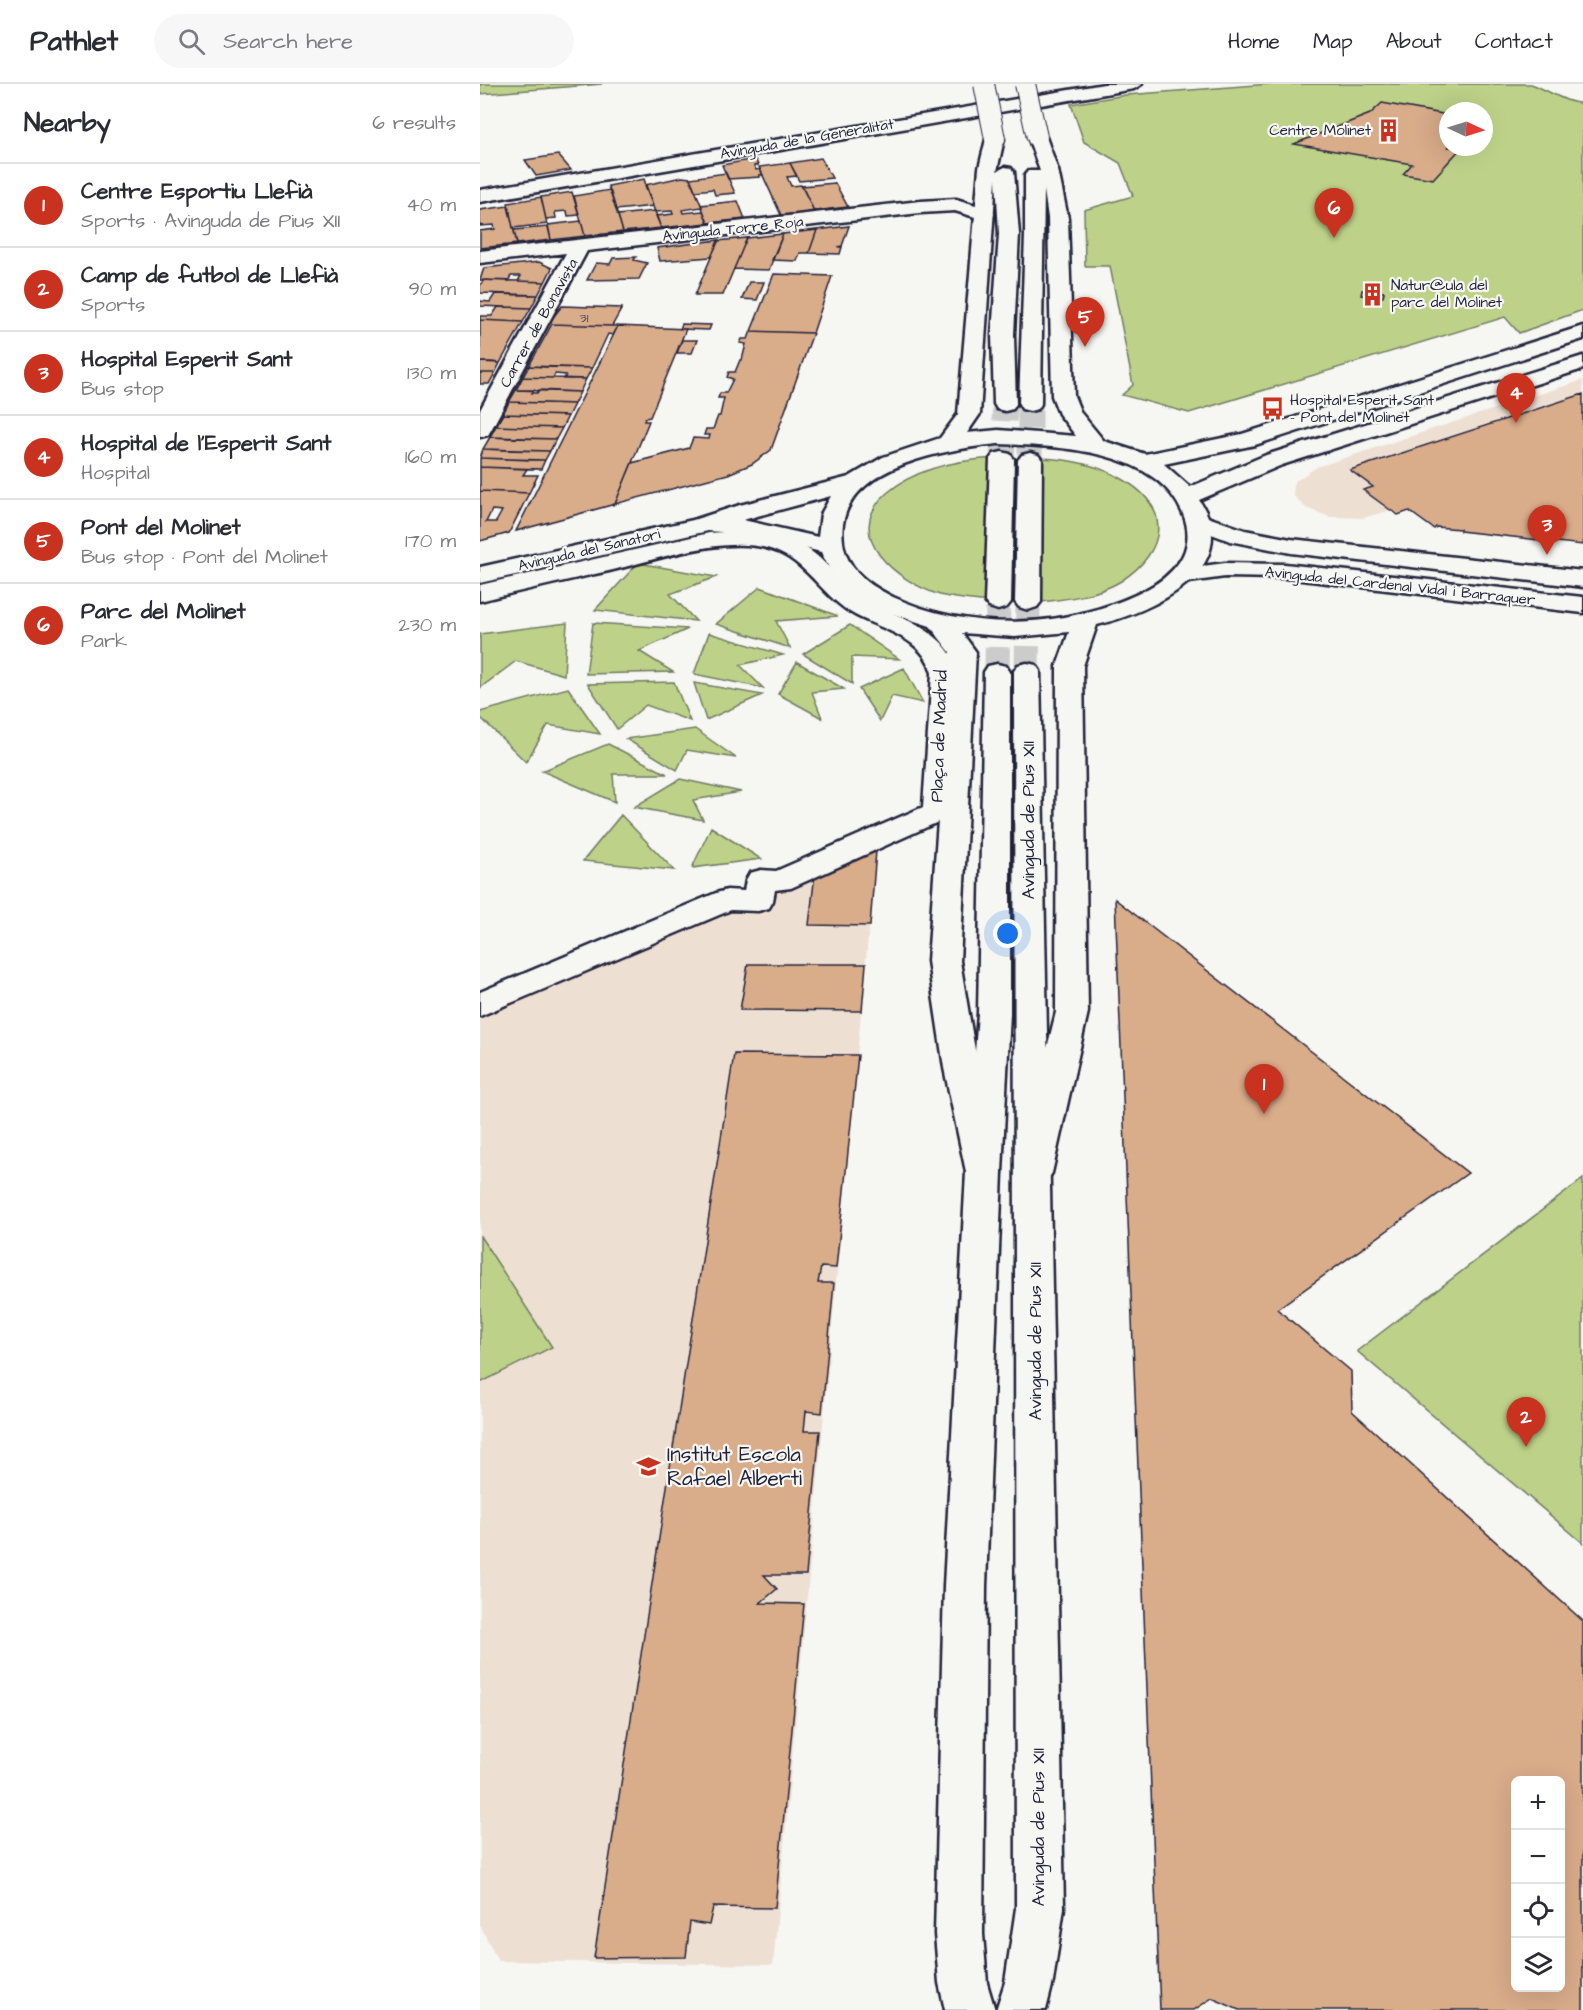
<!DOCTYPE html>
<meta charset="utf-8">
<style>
:root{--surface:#fff;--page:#f7f7f7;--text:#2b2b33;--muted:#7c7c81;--line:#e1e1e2;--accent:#c8321e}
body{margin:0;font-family:"Architects Daughter",sans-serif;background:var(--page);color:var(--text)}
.controls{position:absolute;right:18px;bottom:18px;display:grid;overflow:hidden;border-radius:9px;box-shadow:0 6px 24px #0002}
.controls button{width:54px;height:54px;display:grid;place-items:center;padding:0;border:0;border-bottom:2px solid var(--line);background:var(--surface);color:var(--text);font:30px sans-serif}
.compass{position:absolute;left:959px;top:18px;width:54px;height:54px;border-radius:50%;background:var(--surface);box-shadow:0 6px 24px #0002;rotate:94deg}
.you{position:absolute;left:528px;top:850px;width:21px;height:21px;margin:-15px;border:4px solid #fff;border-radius:50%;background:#1a73e8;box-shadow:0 0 0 9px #1a73e833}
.badge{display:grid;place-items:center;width:39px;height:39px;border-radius:50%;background:var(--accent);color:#fff;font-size:20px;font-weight:700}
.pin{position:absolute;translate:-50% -50px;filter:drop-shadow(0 2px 3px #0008)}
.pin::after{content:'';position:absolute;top:32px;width:21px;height:18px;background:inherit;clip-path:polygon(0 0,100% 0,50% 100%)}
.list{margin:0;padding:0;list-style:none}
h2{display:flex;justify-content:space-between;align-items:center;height:78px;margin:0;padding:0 24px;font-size:26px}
h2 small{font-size:20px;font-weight:400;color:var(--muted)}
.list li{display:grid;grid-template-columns:39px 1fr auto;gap:18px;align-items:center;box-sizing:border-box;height:84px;padding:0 24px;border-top:2px solid var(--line)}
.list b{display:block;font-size:22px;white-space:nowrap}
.list p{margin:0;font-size:20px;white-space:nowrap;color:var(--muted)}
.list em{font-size:20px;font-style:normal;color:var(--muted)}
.icon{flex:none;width:33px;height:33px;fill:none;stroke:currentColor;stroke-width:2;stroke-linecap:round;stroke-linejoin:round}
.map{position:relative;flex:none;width:1103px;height:1926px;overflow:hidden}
header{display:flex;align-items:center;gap:36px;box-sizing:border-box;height:84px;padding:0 30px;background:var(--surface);border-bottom:2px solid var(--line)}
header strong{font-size:28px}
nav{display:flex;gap:33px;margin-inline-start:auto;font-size:21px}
.search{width:420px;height:54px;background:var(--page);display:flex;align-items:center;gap:15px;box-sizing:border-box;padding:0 21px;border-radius:33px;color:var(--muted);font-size:22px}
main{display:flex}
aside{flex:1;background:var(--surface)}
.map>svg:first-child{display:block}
</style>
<header>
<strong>Pathlet</strong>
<div class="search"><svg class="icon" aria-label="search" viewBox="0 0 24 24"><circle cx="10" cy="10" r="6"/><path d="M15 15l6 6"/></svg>Search here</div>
<nav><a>Home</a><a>Map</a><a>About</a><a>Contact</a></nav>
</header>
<main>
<aside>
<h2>Nearby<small>6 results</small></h2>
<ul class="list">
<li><span class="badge">1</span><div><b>Centre Esportiu Llefià</b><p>Sports · Avinguda de Pius XII</p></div><em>40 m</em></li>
<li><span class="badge">2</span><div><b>Camp de futbol de Llefià</b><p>Sports</p></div><em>90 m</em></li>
<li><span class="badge">3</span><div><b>Hospital Esperit Sant</b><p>Bus stop</p></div><em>130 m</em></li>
<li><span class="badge">4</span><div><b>Hospital de l'Esperit Sant</b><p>Hospital</p></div><em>160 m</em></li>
<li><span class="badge">5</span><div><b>Pont del Molinet</b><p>Bus stop · Pont del Molinet</p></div><em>170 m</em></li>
<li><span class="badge">6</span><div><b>Parc del Molinet</b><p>Park</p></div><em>230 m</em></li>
</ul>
</aside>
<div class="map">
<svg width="1103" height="1926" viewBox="0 0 1103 1926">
<rect width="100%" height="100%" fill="#f6f6f2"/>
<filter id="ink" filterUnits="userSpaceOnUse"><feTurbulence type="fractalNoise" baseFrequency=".0167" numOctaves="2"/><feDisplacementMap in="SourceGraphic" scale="12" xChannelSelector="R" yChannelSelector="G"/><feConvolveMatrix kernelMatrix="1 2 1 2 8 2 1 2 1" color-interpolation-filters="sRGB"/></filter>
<g filter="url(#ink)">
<!-- built -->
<path fill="#ede0d3" d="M1103 296V462L956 443 926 422 883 434 850 433 826 424 813 411 814 398 837 383Z
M397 756 293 1881 18 1877 0 1841V923Z"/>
<!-- green -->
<path fill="#bdd288" stroke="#707a62" stroke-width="1.5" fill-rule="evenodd" d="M0 0H122L0 10Z
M789 0H1051C1068 6 1087 20 1103 19V226L1039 249 1025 233 709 329 642 311 653 301 630 182H605L604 126 653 112 640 79 604 58 591 20 646 11ZM968 27H1004V63H968Z
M515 374 510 518C494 516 476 515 460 511 418 498 359 452 407 409 436 384 479 376 515 374Z
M560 374C588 375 619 381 644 396 693 425 686 468 641 497 618 511 588 515 561 518Z
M158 479 236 493 190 510 216 537 115 526Z
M280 503 358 532 296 537 310 564 236 540Z
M87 539 84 591 36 577 0 604V550Z
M113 539 208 545 159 567 193 588 106 590Z
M370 541 419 575 372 573V600L323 570Z
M229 549 303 571 260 581 283 604 214 590Z
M317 578 364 605 332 608 342 634 298 610Z
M424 584 443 619 412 612 400 637 379 605Z
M194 598 210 637 166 621 137 645 108 600Z
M214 599 282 611 226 636Z
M88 604 120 650 68 641 46 678 0 633V628Z
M215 645 256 674 207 666 197 686 146 655Z
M128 660 187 690H133L135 718 62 687Z
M200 695 261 708 213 716 223 736 154 723Z
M141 731 194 786 103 777Z
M231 743 281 775 212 784Z
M1103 1095V1459L877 1267Z
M0 1152 72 1263 0 1299Z"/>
<!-- building -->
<path fill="#d9ac8a" stroke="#22223b" stroke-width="1.5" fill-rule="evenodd" d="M902 19 968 31V63H982L953 95 923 90 932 80 814 60 890 30Z
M78 71 91 86 56 92 45 76Z
M341 74 352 94 319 97 310 79Z
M275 75 278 81 274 82 276 86 280 85 283 91H279L280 93 248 95 242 81Z
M310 79 317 92 307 93 311 102 321 101 334 127 329 128 330 129 301 131 279 83Z
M246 89 255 109 235 111 233 105 215 107 210 94Z
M202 93 210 94 222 123 202 126 203 129 223 127 228 139 181 144 176 132 193 130 192 127 175 128 165 101Z
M164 95 173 122 136 126 128 102Z
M355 99 368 123 334 127 322 102Z
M130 106 143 148 105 152 94 112Z
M92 108 99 131 88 132 87 127 75 128 76 134 66 135 61 113Z
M61 113 67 140 33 144 28 119Z
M258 117 265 135 228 139 221 121Z
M28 122 37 160 0 164V147L15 145 14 141 0 142V126Z
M175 127 181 144 143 148 138 131Z
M101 137 105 152 71 156 68 141Z
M369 142 362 162 358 163H362L360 170 329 169 337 146Z
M68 143 71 156 37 160 34 146Z
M337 146 329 169H320L317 177 292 176 303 150Z
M303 150 289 186 254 185 267 154Z
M267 154 243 211H215L238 157Z
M239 156 231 173 180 177 177 164Z
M156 173 154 176 167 179 159 195 107 196 116 179 130 180 133 174Z
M59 178 72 184 65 198 38 197 41 192H31L28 197 0 196 4 184Z
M294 190 352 192 333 249 271 247Z
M4 196 38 197 65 198 58 211 0 209V201Z
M269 198H284L277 216 262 215Z
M882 206 904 208 903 213 881 211Z
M15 210 42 211H58L51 224 0 222V217L10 218Z
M82 222 142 224 132 242 72 240 69 238Z
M18 223 51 224 43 238 0 236V232H12Z
M0 236 43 238 20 279 0 278Z
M72 240 132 242H138L133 251 128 250 112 284 49 282Z
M202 240 231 241 229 246 200 245Z
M138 242 206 245 170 333 165 334 164 337H169L135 420 36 447Z
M271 247 333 249 291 366 272 380 248 390 135 420 152 379 209 364 213 354 229 355 230 351H224L226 345H233L238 332H240L244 314H238L240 309H246L253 295 247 293 249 288H255L260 276H262L266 260 260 259 262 255H268Z
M202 256H217L212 269H197Z
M0 278H12L20 279 15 289H0Z
M49 282 64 283 112 284 106 295H84L86 291 75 290 73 294 43 293Z
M0 289H15L9 300H0Z
M43 293 73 294 106 295 100 308 36 306Z
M36 306H54L52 309H57L59 306 100 308 94 320 29 318Z
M1103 310V461L980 447V445L956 443 954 445 929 427 918 431 909 425 883 406 893 403 870 386Z
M29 318 66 319 94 320 88 332 23 330Z
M23 330 60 331 88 332 82 344 16 342Z
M16 342 82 344 76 355 10 353Z
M10 353 29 354 76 355 70 367 3 365Z
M3 365 23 366 70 367 65 376 0 374Z
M0 374 50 376H65L61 385 0 383Z
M0 383 47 385 43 391H58L49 409 0 407Z
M0 407 49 409 29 449 0 457ZM12 426 22 427 16 438H6Z
M397 754 390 842 329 841 336 781Z
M635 815 988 1089 797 1225 871 1287 872 1327 1103 1537V1926H759L732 1914 714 1926H680ZM1036 1696H1080V1904H1036Z
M268 880H386L382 927 260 926Z
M254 970 378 971 356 1184 341 1183 338 1199H354L342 1329 326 1327 324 1347H340L326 1491H284L297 1505 280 1519 324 1520 295 1824 233 1823 229 1841 210 1838 206 1873 114 1874Z"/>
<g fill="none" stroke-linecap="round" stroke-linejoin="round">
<!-- street-tunnel -->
<path stroke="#cccccd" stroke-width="25" stroke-dasharray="25 13" stroke-linecap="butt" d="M550 320V376
M522 375 525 320
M547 587 548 518
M517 588 518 518"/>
<defs>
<path id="street" d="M624 0H662L654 5 0 118V106Z
M476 115 512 126 514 130 512 134 505 136 475 127 440 129 107 167 11 346 8 351 0 353V326L86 169 0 179V167L440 117Z
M522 368 530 370 534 375 531 518 527 523 518 526 509 523 505 518 510 375 514 370Z
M550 369 558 371 562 376 561 518 557 523 548 526 539 523 535 518 538 376 542 371Z
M719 430 765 446 811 455 1103 487V503L811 469 750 457 710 442 707 437 710 432Z
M259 447C278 448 299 450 317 459 340 469 354 491 373 507 408 535 466 538 478 589L472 728 467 734 311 804 295 806 293 817 289 824 278 827 251 826 0 932V908L236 809 247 806 264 807 266 796 270 789 281 786 296 787 443 723 452 589C444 554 403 546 375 531 345 515 329 481 298 468 252 448 180 475 133 486 89 496 44 506 0 517V501L229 449Z
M745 479 805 480 1103 513V529L805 494 745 493 702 499 693 496 689 491 693 486Z
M547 579 556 581 560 587 584 1824 573 1898 566 1926H516L525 1898 536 1824 534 587 538 581Z
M517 580 526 582 530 588V929L522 1088 506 1502 503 1850 507 1899 515 1926H465L459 1899 455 1850 464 1502 486 1088 498 929 504 588 508 582Z"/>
<path id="secondary" d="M557 48 563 49 566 53 578 86 588 134 594 312 601 329 624 357 665 370 762 350 1103 242V255L775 361 684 380 710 403 786 371 1103 272V285L802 381 719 416C767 486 670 528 617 541L603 582 608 928 572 1089 566 1098 554 1102 542 1098 536 1089 576 928 577 582 589 548 535 553 482 549 496 568 480 877 498 984 522 1088 516 1097 504 1101 492 1097 486 1088 464 984 448 877 470 568 450 542 398 525 367 505 349 484 341 468 268 450 228 447 0 499V483L213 436 260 421 369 393 403 373 460 354 478 330 499 84 506 55 509 51H521L524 55 517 87 525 83 531 84 534 88 539 150 534 251 536 320 533 325 525 327 517 325 514 320 512 251 519 150 516 95 500 330 487 349 518 346 596 352 579 330 572 312 568 134 564 106 561 320 558 325 550 327 542 325 539 320 545 151V91L548 87H560L548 53 551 49ZM518 360C577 362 677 365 703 430 710 446 709 464 699 478 682 503 646 516 618 525 552 545 476 542 413 513 399 506 383 497 373 483 364 471 361 455 363 440 372 380 470 365 518 360ZM351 412 341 430 338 453 263 436Z"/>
</defs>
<!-- street casing -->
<use href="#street" stroke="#22223b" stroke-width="5"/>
<!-- secondary casing -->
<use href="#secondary" stroke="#22223b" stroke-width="5"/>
<!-- street -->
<use href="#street" fill="#f6f6f2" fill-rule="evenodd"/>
<!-- secondary -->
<use href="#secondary" fill="#f6f6f2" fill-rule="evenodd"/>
<defs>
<path id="secondary-bridge" d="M504 0 515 55
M545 0 557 53"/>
</defs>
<!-- secondary-bridge casing -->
<use href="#secondary-bridge" stroke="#22223b" stroke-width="22" stroke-linecap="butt"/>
<!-- secondary-bridge -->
<use href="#secondary-bridge" stroke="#f6f6f2" stroke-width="20"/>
</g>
</g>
<!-- icons -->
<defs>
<symbol id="building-bare" viewBox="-9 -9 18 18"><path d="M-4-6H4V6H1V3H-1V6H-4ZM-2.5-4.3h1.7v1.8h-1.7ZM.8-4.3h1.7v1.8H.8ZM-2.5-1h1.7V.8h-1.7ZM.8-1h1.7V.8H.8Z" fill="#c8321e" stroke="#f6f6f2" stroke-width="2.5" paint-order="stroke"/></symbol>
<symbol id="bus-bare" viewBox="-9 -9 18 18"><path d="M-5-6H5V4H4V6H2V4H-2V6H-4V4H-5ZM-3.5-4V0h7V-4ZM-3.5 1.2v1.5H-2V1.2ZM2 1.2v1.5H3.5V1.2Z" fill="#c8321e" stroke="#f6f6f2" stroke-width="2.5" paint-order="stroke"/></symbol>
<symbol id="school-bare" viewBox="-9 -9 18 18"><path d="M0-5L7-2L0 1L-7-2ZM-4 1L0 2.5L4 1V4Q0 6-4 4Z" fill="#c8321e" stroke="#f6f6f2" stroke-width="2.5" paint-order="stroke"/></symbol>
</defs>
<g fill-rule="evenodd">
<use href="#building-bare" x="892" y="30" width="33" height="33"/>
<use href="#building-bare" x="876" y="194" width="33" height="33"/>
<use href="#bus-bare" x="776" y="308" width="33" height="33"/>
<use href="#school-bare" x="152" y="1366" width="33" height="33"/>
</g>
<g text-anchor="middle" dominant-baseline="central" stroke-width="4.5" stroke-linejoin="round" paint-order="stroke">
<!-- far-number labels -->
<g font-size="14" fill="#50444f">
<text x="104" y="234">31</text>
</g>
<!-- far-poi labels -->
<g font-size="15" fill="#22223b" stroke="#f6f6f2" text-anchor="start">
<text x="891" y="46" text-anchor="end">Centre Molinet</text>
<text x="911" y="201">Natur@ula del<tspan x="911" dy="17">parc del Molinet</tspan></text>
<text x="810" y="316">Hospital Esperit Sant<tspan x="810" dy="17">- Pont del Molinet</tspan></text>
</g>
<!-- far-street labels -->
<g font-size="15" fill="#22223b" stroke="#f6f6f2">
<text transform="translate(327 55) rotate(-10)">Avinguda de la Generalitat</text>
<text transform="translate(253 145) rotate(-6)">Avinguda Torre Roja</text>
<text transform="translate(59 239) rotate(-61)">Carrer de Bonavista</text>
<text transform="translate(109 466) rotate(-13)">Avinguda del Sanatori</text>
<text transform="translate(920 502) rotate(6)">Avinguda del Cardenal Vidal i Barraquer</text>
</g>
<!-- street labels -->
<g font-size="18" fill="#22223b" stroke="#f6f6f2">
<text transform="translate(459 652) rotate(-88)">Plaça de Madrid</text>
<text transform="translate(548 736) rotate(-90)">Avinguda de Pius XII</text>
<text transform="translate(555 1257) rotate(-90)">Avinguda de Pius XII</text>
<text transform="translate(558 1743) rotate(-90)">Avinguda de Pius XII</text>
</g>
<!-- near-poi labels -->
<g font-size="21" fill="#22223b" stroke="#f6f6f2" text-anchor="start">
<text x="187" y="1370">Institut Escola<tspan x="187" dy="24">Rafael Alberti</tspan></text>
</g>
</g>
</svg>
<div class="controls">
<button>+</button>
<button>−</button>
<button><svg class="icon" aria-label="locate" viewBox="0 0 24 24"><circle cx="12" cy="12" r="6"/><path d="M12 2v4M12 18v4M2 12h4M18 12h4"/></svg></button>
<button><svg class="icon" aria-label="layers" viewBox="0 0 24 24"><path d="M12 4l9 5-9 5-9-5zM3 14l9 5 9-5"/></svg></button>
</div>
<svg class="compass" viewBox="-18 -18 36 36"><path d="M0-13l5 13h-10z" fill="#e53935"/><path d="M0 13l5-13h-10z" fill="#7c7c81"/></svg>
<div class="you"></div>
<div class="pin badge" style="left:784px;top:1030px">1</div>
<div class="pin badge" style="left:1046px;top:1363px">2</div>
<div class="pin badge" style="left:1067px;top:471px">3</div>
<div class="pin badge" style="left:1036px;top:339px">4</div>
<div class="pin badge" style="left:605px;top:263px">5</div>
<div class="pin badge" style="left:854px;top:154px">6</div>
</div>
</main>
